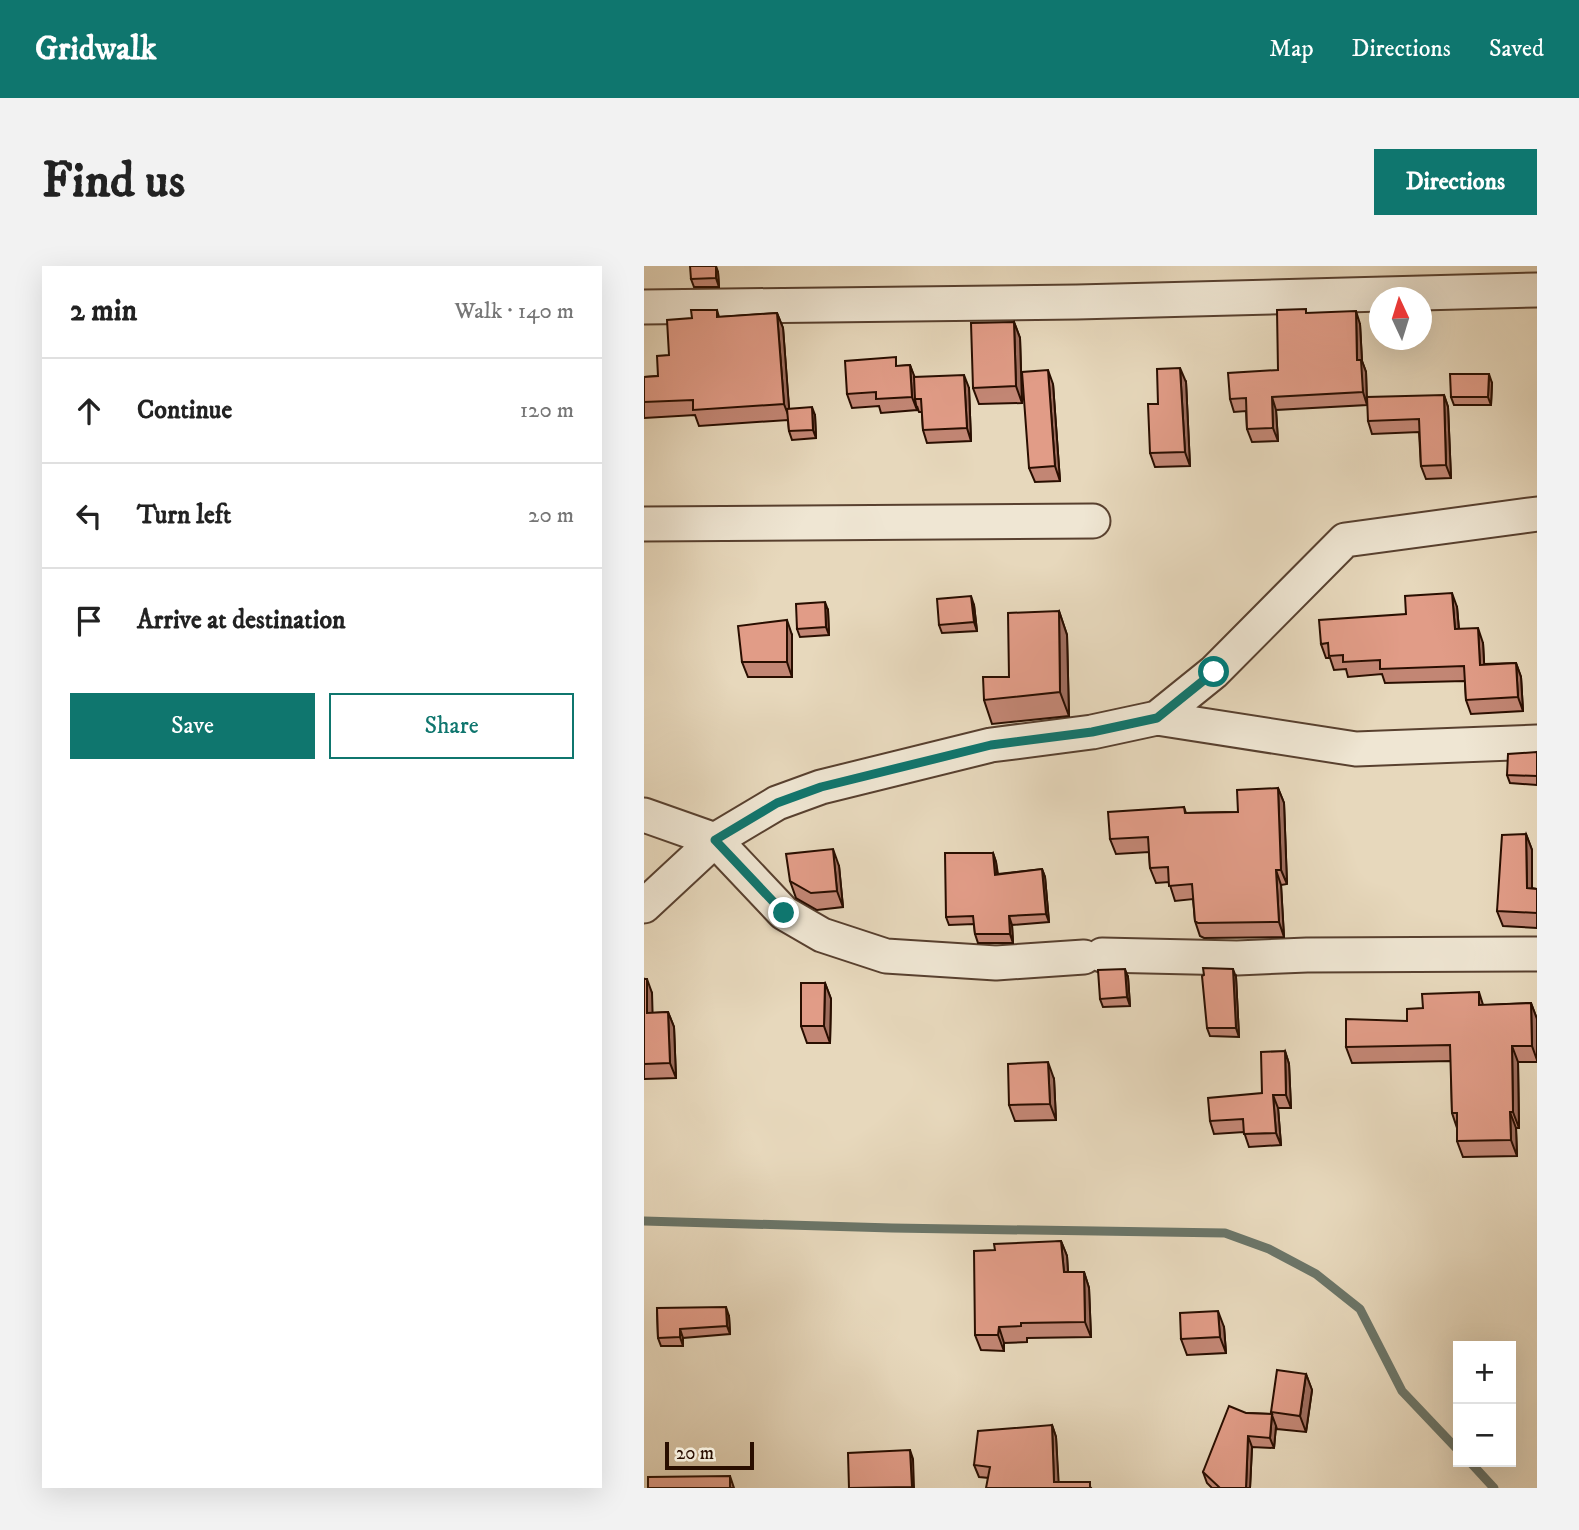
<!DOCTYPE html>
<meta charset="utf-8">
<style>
:root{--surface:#fff;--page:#f2f2f2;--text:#222;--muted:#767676;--line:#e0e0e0;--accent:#0f766e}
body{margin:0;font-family:"IM FELL DW Pica",serif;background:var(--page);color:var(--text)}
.controls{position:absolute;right:21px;bottom:21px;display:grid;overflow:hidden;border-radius:0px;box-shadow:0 7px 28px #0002}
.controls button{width:63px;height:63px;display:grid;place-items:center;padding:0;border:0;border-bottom:2px solid var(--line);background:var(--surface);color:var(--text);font:35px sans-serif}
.compass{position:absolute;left:725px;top:21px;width:63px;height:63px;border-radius:50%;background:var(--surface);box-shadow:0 7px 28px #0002;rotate:356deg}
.scale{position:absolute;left:21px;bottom:18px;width:89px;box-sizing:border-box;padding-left:7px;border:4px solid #290e00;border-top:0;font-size:19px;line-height:24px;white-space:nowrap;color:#290e00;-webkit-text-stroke:5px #efe6d3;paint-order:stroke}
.stop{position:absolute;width:21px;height:21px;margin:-16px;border:5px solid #0f766e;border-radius:50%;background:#fff}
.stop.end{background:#0f766e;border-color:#fff;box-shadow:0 2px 7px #0008}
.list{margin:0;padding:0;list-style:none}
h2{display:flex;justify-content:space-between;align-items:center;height:91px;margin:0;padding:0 28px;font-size:30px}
h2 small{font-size:23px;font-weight:400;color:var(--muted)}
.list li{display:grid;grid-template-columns:46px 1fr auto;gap:21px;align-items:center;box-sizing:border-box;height:105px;padding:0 28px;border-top:2px solid var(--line)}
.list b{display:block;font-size:26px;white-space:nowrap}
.list em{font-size:23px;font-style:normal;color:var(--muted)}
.actions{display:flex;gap:14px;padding:21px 28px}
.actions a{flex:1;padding:16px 0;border:2px solid var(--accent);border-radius:0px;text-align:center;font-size:24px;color:var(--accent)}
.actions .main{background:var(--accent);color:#fff}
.icon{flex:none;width:38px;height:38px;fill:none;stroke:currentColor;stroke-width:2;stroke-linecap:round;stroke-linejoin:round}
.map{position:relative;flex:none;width:893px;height:1222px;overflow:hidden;border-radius:0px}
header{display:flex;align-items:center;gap:42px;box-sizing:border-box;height:98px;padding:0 35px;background:var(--accent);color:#fff}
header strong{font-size:33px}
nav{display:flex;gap:38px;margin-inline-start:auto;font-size:24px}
.intro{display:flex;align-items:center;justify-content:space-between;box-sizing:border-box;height:168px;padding:0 42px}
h1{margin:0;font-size:49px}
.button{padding:18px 32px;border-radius:0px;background:var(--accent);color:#fff;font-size:24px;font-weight:700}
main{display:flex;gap:42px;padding:0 42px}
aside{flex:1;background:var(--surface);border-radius:0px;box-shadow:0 7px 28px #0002}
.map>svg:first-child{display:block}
</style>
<header>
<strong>Gridwalk</strong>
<nav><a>Map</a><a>Directions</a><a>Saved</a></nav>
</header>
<div class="intro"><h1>Find us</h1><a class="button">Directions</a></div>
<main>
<aside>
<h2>2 min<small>Walk · 140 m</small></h2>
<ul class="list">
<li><svg class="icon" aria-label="ahead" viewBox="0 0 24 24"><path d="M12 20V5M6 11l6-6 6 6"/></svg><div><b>Continue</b></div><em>120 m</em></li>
<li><svg class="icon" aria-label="left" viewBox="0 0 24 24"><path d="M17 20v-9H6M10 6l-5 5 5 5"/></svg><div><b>Turn left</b></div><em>20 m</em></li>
<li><svg class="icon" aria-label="arrive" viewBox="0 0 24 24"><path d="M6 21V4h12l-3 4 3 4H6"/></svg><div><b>Arrive at destination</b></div></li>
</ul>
<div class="actions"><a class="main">Save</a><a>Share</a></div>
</aside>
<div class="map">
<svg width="893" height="1222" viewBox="0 0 893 1222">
<rect width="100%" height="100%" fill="#e7d8bc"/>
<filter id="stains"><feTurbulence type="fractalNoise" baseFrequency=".00286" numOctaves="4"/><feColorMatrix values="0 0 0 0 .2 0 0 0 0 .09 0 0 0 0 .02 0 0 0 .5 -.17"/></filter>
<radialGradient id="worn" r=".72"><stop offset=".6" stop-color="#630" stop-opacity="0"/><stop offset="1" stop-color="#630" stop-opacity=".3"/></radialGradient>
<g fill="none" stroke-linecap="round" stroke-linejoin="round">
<!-- stream -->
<path stroke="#6b7568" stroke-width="9" d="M0 955 248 962 581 967 625 983 672 1008 716 1043 758 1125 814 1184
M826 1196 850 1222"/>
<defs>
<path id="street" d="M0 41 433 36 893 24
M0 258 449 255
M513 452 712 483 893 476
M0 549 71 574 140 647 178 669 242 690 352 697 440 691
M0 640 71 574 133 537 177 521 347 479 448 466 513 452 570 406 701 274 893 248
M458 689 593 692 663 689 893 688"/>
</defs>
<!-- street casing -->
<use href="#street" stroke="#58402f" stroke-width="37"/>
<!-- street -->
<use href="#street" stroke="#efe6d3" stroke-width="33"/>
</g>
<!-- wall -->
<path fill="#c28674" stroke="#290e00" stroke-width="2" d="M74 6 75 21H50L47 13Z
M73 44 75 51 133 47 139 62 145 143 171 149 172 172 148 174 145 165 144 154 55 160 51 149 0 152V111L14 110 25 89 48 52Z
M663 47 716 58 718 95 722 106 723 139 632 144 634 175 608 176 603 163 602 145 590 146 586 133 634 104Z
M370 56 376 72 378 137 335 138 329 122Z
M266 99 270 111 325 122 327 175 283 177 279 164 278 146H275L273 140V144L237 147 235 140 208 142 203 128 255 100Z
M542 116 546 200 511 201 506 187 514 138Z
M848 117 847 139H810L807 131Z
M409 118 416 215 391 216 385 202Z
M800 129 804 141 807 212 782 213 777 200 775 166 728 168 724 155Z
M330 339 333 365 298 367 295 359Z
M813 341 815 363 839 377 840 398 872 397 877 411 879 445 827 448 822 434 821 415 741 417 738 408 704 411 702 403 690 404 686 392H682L677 378 762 348Z
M184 344 185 369 156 371 153 363Z
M415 345 423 369 425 450 348 458 340 434 365 411Z
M148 369V411H104L98 396Z
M893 486V519L866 517 863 509Z
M634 522 640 537 643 618 637 619 640 671 560 672 556 670 551 655 549 633 531 635 525 616 512 617 506 602 505 586 472 588 466 573 540 541 542 547 594 546Z
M882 568 888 584V622L893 623V662L859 660 853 645Z
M349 587 352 596 354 608 398 603 401 611 405 656 368 659 369 677H334L331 668 330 658 305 659 302 651Z
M195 600 199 641 173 644 152 632 146 615Z
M484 711 486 740 459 741 456 733Z
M592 711 595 771 566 770 563 762Z
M0 713 8 727V747L24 746 30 761 32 812 0 813Z
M181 717 187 733 186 777H163L157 760Z
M887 737 893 753V796H874L875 862H872L873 890 819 891 813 875V862L808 847 807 795 708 797 702 781 763 755 779 742Z
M641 785 645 798 647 842H634L637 879 605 881 600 866 570 868 566 855 618 827Z
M410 813 412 854 371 855 365 839Z
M417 975 423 990 424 1006H440L445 1022 447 1071 383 1072V1076L360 1077V1085L337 1084 331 1069 351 984Z
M13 1042 85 1050 86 1068 39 1072V1080H17L14 1072Z
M580 1061 582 1087 543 1089 537 1073Z
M662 1108 668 1124 662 1166 633 1163 632 1160 630 1182 608 1181 606 1222H568L563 1217 559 1206 602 1147 628 1148 627 1146Z
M408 1159 412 1171 414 1216 448 1222 335 1211 330 1199Z"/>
<!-- shaded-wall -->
<path fill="#9e6d5e" stroke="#290e00" stroke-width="2" d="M72 0 74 6 75 21 72 12Z
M712 45 716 58 718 95 722 106 723 139 719 126 713 94Z
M133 47 139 62 146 154 140 138Z
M370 56 376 72 378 137 372 120Z
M266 99 271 112V133L273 144 268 131Z
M536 102 542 116 546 200 541 186Z
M404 104 409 118 416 215 411 200Z
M845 108 848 117 847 139 844 131Z
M320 109 325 122 327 175 323 162Z
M800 129 804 141 807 212 802 199Z
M628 131 632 144 634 175 629 162Z
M168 141 171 149 172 172 169 164Z
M808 327 813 341 816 378 811 363Z
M327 330 330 339 333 365 330 356Z
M181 336 184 344 185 369 182 361Z
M415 345 423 369 425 450 416 426Z
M143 354 148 369V411L143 396Z
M834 362 839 377 841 413 836 399Z
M872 397 877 411 879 445 874 431Z
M634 522 640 537 643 618 637 604Z
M882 568 888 584V637L883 622Z
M189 583 195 600 199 641 193 625Z
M349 587 352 596 354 617 351 609Z
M398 603 401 611 405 656 402 648Z
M632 604 637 619 640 671 635 656Z
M365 650 368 659 369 677 366 668Z
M481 703 484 711 486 740 483 731Z
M589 703 592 711 595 771 592 762Z
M3 713 8 727 9 762 3 747Z
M181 717 187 733 186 777 180 760Z
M835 726 840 742 835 739Z
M887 737 893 753V794L888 780Z
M24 746 30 761 32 812 26 797Z
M868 780 874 796 875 862 869 846Z
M641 785 645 798 647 842 642 829Z
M404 796 410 813 412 854 406 838Z
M629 829 634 842 637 879 632 867Z
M866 846 872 862 873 890 867 874Z
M417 975 423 990 425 1022 420 1006Z
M440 1006 445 1022 447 1071 441 1056Z
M82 1041 85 1050 86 1068 83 1060Z
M574 1045 580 1061 582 1087 576 1071Z
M355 1061 360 1077V1085L354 1069Z
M36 1063 39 1072V1080L36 1071Z
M662 1108 668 1124 662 1166 656 1150Z
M628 1149 632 1160 630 1182 626 1172Z
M408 1159 412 1171 415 1222 410 1216Z
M604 1170 608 1181 606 1222H602Z
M266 1184 269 1193 270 1222H268V1221Z
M86 1210 90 1222H86Z"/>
<!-- building -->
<path fill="#e19c87" stroke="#290e00" stroke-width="2" d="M46 0H72V12L47 13Z
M662 43V47L712 45 713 94H717L719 126 628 131 629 162 603 163 602 132 586 133 584 107 634 104 633 44Z
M47 44H73V51L133 47 140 138 49 144V134L0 136V111L14 110 13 90 25 89 23 54 48 52Z
M370 56 372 120 329 122 327 57Z
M252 91V100L266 99 268 131 232 133V126L203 128 201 95Z
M536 102 541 186 506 187 504 138H514L513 103Z
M404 104 411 200 385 202 378 106Z
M806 108H845L844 131H807Z
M320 109 323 162 279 164 277 133H271L270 111Z
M800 129 802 199 777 200 775 153 724 155 723 131Z
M168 141 169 164 145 165 143 143Z
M808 327 811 363 834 362 836 399 872 397 874 431 822 434 820 400 736 403V394L699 396V389L685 390 684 377 677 378 675 354 762 348 761 330Z
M327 330 330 356 295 359 293 333Z
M181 336 182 361 153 363 152 338Z
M415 345 416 426 340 434 339 411H365L364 347Z
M143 354V396H98L94 360Z
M893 486V510L863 509 864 488Z
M634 522 637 604H632L635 656 554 657 551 655 548 618 525 620 524 601 506 602 504 571 466 573 464 546 540 541 541 547 594 546 593 524Z
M882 568 883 622 893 623V647L853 645 858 569Z
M189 583 193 625 167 627 146 615 142 588Z
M301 587H349L351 609 398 603 402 648 365 650 366 668H331L329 650 302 651Z
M559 702 589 703 592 762H563L558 710 560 709Z
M481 703 483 731 456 733 454 704Z
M0 713H3V747L24 746 26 797 0 798Z
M157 717H181L180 760H157Z
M835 726V739L887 737 888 780H868L869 846H866L867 874 813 875V847H808L806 779 702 781V753L763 755V743L779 742 778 728Z
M641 785 642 829H629L632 867 600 868 599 853 566 855 564 832 618 827 617 786Z
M404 796 406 838 365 839 364 798Z
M417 975 420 1006H440L441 1056 377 1057V1060L355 1061 354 1069H331L330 985 351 984 350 978Z
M82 1041 83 1060 36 1063V1071L14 1072 13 1042Z
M574 1045 576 1071 537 1073 536 1047Z
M633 1104 662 1108 656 1150 627 1146Z
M585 1140 602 1147 628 1148 626 1172 604 1170 602 1222H576L559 1206Z
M408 1159 410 1216H446V1222H342L346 1201 330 1199 334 1165Z
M266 1184 268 1221 205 1222 204 1187Z
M86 1210V1222H4V1211Z"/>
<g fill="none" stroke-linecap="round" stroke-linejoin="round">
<!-- route -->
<path stroke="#0f766e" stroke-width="9" d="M140 647 71 574 133 537 177 521 347 479 448 466 513 452 570 406"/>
</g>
<rect width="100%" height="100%" filter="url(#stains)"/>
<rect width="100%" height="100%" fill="url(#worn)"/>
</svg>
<div class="controls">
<button>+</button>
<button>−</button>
</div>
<svg class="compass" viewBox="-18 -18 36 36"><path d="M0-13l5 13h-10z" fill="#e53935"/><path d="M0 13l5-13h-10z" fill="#767676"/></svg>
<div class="scale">20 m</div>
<div class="stop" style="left:570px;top:406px"></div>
<div class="stop end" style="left:140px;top:647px"></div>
</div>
</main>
